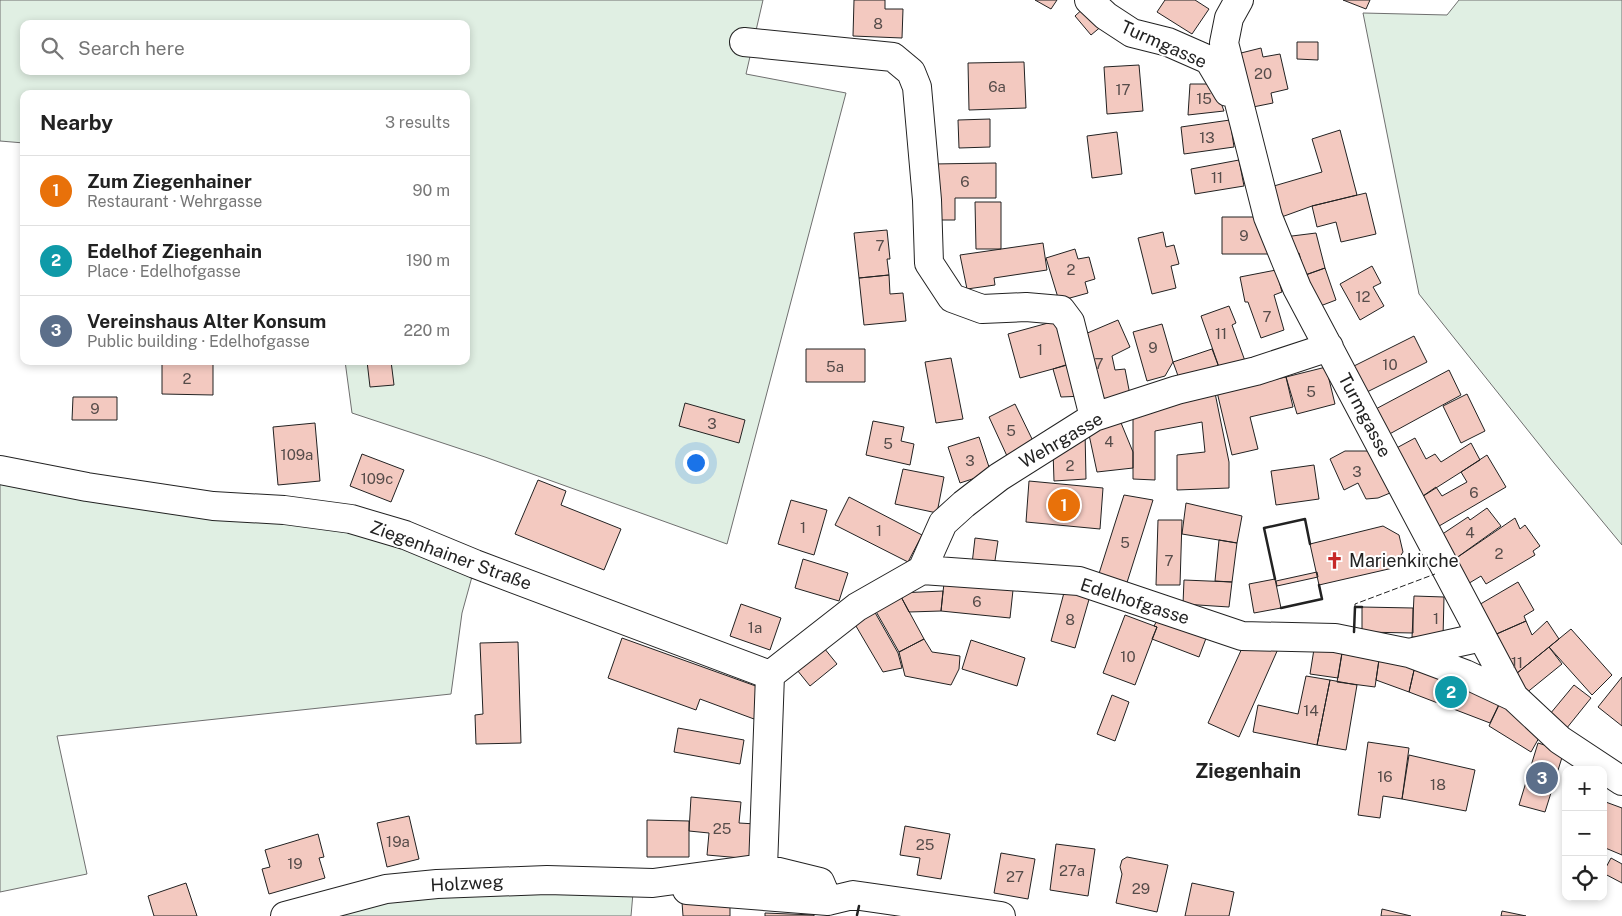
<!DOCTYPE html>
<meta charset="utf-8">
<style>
:root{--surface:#fff;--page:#f2f2f2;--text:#222;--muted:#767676;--line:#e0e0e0;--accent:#1a73e8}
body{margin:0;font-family:"Public Sans",sans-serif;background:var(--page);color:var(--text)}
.controls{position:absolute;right:15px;bottom:15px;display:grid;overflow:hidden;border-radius:10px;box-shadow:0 2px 8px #0003}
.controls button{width:45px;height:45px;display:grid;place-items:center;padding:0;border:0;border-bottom:1px solid var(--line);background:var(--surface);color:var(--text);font:25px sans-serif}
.you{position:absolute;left:695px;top:462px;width:18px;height:18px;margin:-12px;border:4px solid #fff;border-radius:50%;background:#1a73e8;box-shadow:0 0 0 8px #1a73e833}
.badge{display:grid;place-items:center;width:32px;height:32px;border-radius:50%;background:var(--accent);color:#fff;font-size:16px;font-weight:700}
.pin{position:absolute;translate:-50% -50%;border:2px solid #fff;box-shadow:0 1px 5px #0006}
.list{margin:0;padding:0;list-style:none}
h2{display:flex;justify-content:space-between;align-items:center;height:65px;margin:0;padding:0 20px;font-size:21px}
h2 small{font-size:16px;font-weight:400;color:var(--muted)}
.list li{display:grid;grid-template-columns:32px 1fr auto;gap:15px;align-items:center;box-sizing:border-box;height:70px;padding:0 20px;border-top:1px solid var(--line)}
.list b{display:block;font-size:19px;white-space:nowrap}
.list p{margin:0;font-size:16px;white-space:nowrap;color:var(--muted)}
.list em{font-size:16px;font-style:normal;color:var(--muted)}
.icon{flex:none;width:28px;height:28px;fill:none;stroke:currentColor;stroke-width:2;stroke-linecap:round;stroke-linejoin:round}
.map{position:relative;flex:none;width:1622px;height:916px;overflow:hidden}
.search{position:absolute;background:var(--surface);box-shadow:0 2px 8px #0003;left:20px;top:20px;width:450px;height:55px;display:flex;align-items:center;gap:12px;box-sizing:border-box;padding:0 18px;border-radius:10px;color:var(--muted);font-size:19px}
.panel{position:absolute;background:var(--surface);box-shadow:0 2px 8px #0003;left:20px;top:90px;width:450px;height:275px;border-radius:10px}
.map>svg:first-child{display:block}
</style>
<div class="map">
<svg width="1622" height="916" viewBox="0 0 1622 916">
<rect width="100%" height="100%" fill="#fff"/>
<!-- green -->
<path fill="#e0efe3" stroke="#6f6f6f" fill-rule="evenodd" d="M0 0H763L746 74 846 93 727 544 485 457 352 413 345 361H466V94H24V143L0 141ZM24 24H466V71H24Z
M1459 0H1622V545L1554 463 1419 294 1363 13 1447 15Z
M0 479 349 529 473 573 462 613 451 694 57 736 87 874 0 892Z
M434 891 633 893 631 916H315Z"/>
<!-- building -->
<path fill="#f3c9c0" stroke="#222" d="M854 0H885V9H903L902 38 853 36Z
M1035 0H1057L1051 9Z
M1165 0H1195L1209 9 1192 34 1157 12Z
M1343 0H1370L1366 9Z
M1087 5 1103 25 1091 35 1075 16Z
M1297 42H1318V60L1297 59Z
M1261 48 1263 57 1280 54 1288 89 1271 93 1273 103 1248 108 1237 54Z
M1024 62 1026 108 969 110 968 63Z
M1139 65 1143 111 1107 114 1104 67Z
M1190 84H1214L1224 111 1188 115Z
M990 119V147L959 148 958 120Z
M1230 120 1234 147 1184 154 1181 127Z
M1340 130 1357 195 1312 206 1276 219 1267 188 1322 172 1312 139Z
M1117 132 1122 174 1092 178 1087 136Z
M1239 160 1244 186 1195 194 1191 169Z
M996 163V198H955V220H933V164Z
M1366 193 1376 234 1341 242 1336 222 1317 227 1312 206Z
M975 202H1001V249H976Z
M1222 217H1260L1271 254H1222Z
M887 230 890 259H887L889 275 859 278 854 233Z
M1163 232 1166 247 1174 245 1179 264 1171 266 1176 288 1152 294 1138 238Z
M1316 233 1325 268 1305 275 1299 253 1289 256 1284 237Z
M1043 243 1047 270 994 278 995 285 967 289 960 255Z
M1075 249 1078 259 1089 257 1095 279 1085 282 1088 293 1059 301 1046 258Z
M1372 266 1381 283 1373 287 1384 306 1360 320 1340 284Z
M1325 268 1336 300 1315 308 1303 276Z
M1276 270 1282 292 1274 295 1284 330 1261 338 1248 302H1245L1240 277Z
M889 275 890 294 903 293 906 321 864 325 859 278Z
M1229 306 1236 323 1232 325 1245 361 1220 370 1201 316Z
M1059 320 1071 364 1020 378 1008 334Z
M1118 320 1130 347 1112 356 1115 370 1125 369 1130 395 1093 401 1078 337Z
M1162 324 1173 362 1165 376 1147 381 1133 332Z
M1414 336 1427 362 1367 392 1354 366Z
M806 349H865V382H806Z
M1212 349 1220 370 1181 384 1173 362Z
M951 358 963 419 936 423 925 362Z
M162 361H213V395L162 394Z
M367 361H391L394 385 370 387Z
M1075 362 1085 396 1061 397 1053 369Z
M1326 367 1335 404 1297 414 1286 377Z
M1449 370 1461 395 1384 437 1372 411Z
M1286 377 1293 407 1250 417 1258 449 1232 455 1217 392Z
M1215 393 1229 462V488L1177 490V455L1205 452 1202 422 1155 431V480L1133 479V411Z
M1467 394 1485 431 1461 443 1443 406Z
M73 397H117V420H72Z
M685 403 745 420 739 443 679 426Z
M1015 404 1034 443 1007 456 989 417Z
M1119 418 1133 452V468L1097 472 1088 430Z
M873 421 904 427 901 441 914 444 910 465 866 455Z
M315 423 320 481 278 485 273 427Z
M1085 431 1086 479 1054 481 1053 451Z
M979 437 991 473 960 483 948 447Z
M1415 438 1426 459 1435 454 1441 462 1471 443 1480 460 1417 500 1391 451Z
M1345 451H1368L1390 493 1378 498 1366 499 1358 483 1344 490 1330 459Z
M362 454 404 470 391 502 350 486Z
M1487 455 1506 487 1434 529 1417 500 1436 487 1442 496 1467 482 1461 472Z
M1314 465 1319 499 1276 505 1271 471Z
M903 469 944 477 937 513 895 504Z
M538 480 566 491 561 505 621 529 604 570 515 534Z
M1029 481 1103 488 1100 529 1026 522Z
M1124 495 1153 500 1124 592 1096 583Z
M849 497 922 535 908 562 835 525Z
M791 500 827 510 814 555 778 544Z
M1186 503 1242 516 1237 543 1182 534Z
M1487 508 1501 526 1452 561 1438 537 1468 517 1470 520Z
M1515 518 1520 529 1525 525 1540 546 1533 551 1535 555 1486 584 1481 576 1466 585 1452 561Z
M1158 520H1182L1180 585H1156Z
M1383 526 1399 535 1403 552 1393 568 1319 585 1310 544Z
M975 538 998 541 994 567 972 564Z
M1219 540 1237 543 1232 582 1215 581Z
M803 559 848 573 839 601 795 588Z
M1317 572 1318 577 1277 586 1276 581Z
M1275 579 1281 608 1254 613 1249 584Z
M1184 580 1232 582 1229 607 1183 604Z
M1518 582 1534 610 1524 616 1526 621 1492 636 1477 606Z
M944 583 1013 590 1010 618 941 611Z
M1065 589 1090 596 1075 648 1051 641Z
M943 591 941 611 909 612 899 593Z
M899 593 924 639 899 652 874 608Z
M1414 596 1444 597 1443 638 1412 637Z
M741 604 781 618 770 650 730 636Z
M1362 607 1413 608V633L1362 632Z
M873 609 898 653 902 668 883 672 853 621Z
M1125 615 1157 627 1135 685 1103 673Z
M1160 615 1208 633 1199 657 1152 639 1157 627 1154 626Z
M1526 621 1532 635 1547 621 1559 639 1511 678 1492 636Z
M1571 629 1612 675 1592 695 1549 647Z
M622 638 764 689 754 719 700 699 696 710 608 678Z
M924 639 932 652 960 656 959 669 951 685 905 676 899 652Z
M971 640 1025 658 1017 686 962 669Z
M518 642 521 743 476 744 475 715 483 714 480 643Z
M820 643 837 664 810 686 793 665Z
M1315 643 1343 647 1338 678 1310 674Z
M1243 646 1278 649 1239 737 1208 723Z
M1343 647 1380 653 1375 687 1337 682Z
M1549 647 1562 664 1525 694 1511 678Z
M1380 653 1415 666 1409 692 1376 680Z
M1415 666 1501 700 1490 723 1409 692Z
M1306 676 1330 680 1317 745 1253 732 1258 705 1298 714Z
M1622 677V726L1598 707Z
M1330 680 1357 685 1346 750 1317 745Z
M1574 685 1591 698 1562 734 1545 720Z
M1112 695 1129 702 1115 741 1097 734Z
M1500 703 1544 729 1531 752 1489 726Z
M678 728 744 740 740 764 674 752Z
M1368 742 1409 748 1402 799 1383 796 1380 818 1358 815Z
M1538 743 1564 751 1545 812 1519 805Z
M1409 755 1475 770 1466 811 1402 799Z
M691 797 741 802 739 823 756 824 753 859 707 855 709 833 689 831Z
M1603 801 1622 808V855L1603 847Z
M409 816 419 859 387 867 377 823Z
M647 820 689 821V857H647Z
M905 826 950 834 941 879 917 875 920 858 900 855Z
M318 834 324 857 319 858 325 878 269 894 262 869 270 867 265 850Z
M1056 844 1095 849 1088 896 1050 890Z
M1001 853 1035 859 1028 899 994 893Z
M1127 857 1168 865 1157 912 1116 903 1122 874 1120 867 1122 860Z
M1611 858 1622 864V883L1603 873Z
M186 883 197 916H154L148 896Z
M1192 883 1234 892 1229 916H1185Z
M730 900V916H683L682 902Z
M1382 909 1411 916H1381Z
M1502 911 1526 916H1501Z
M765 913 814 915V916H765Z"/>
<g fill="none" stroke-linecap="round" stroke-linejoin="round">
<defs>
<path id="minor" d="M1089 0 1106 16 1132 33 1168 42 1209 60 1228 92
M1239 0 1229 18 1224 43 1268 217 1297 288 1514 697
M744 42 893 57 911 72 917 87 927 200 929 263 952 298 982 309 1026 307 1061 310 1070 322 1094 417
M0 470 87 487 213 506 284 510 351 519 405 535 475 564 770 675
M922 570 943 523 964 504 999 477 1094 417 1177 390 1256 371 1329 347
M1409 653 1482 637
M770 675 857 607 922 570 1079 581 1242 636 1335 638 1409 653 1465 674 1514 697 1560 740 1622 781
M763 868 770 675
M687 890 828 901 853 895 1001 916
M285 916 386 889 437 884 547 880 653 883 763 868 820 882 828 901"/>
</defs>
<!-- minor casing -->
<use href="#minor" stroke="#222" stroke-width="30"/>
<!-- minor -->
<use href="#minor" stroke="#fff" stroke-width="28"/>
<!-- fence -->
<path stroke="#222" stroke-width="1" stroke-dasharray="6 2.5" stroke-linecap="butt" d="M1355 607V604L1435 574"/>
<!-- wall -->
<path stroke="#222" stroke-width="2.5" d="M1275 579 1264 528 1305 519 1310 544
M1281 608 1322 599 1319 585
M1354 632 1355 607H1362
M857 915 859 906"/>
</g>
<!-- icons -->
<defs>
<symbol id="church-bare" viewBox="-9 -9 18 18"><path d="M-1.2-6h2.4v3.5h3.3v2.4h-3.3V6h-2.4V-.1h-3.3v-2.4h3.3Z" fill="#c62828" stroke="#fff" stroke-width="2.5" paint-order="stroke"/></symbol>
</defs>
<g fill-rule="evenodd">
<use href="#church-bare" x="1322" y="548" width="25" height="25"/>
</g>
<g text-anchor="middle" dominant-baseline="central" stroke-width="4" stroke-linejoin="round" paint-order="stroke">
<!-- number labels -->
<g font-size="15" fill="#564c4a">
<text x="878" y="23">8</text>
<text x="1263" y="73">20</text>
<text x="997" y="86">6a</text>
<text x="1123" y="89">17</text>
<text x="1204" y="98">15</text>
<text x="1207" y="137">13</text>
<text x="1217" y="177">11</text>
<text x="965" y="181">6</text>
<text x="1244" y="235">9</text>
<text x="880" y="245">7</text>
<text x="1071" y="269">2</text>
<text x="1363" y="296">12</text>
<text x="1267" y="316">7</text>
<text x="1221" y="333">11</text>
<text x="1153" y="347">9</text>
<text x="1040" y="349">1</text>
<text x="1099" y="363">7</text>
<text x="1390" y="364">10</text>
<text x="835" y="366">5a</text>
<text x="187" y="378">2</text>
<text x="1311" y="391">5</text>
<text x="95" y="408">9</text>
<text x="712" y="423">3</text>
<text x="1011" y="430">5</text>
<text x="1109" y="441">4</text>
<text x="888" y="443">5</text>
<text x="297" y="454">109a</text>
<text x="970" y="460">3</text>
<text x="1070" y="465">2</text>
<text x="1357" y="471">3</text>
<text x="377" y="478">109c</text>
<text x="1474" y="492">6</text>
<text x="803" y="527">1</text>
<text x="879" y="530">1</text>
<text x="1470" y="532">4</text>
<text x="1125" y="542">5</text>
<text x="1499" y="553">2</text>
<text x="1169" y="560">7</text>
<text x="977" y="601">6</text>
<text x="1436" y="618">1</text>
<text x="1070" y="619">8</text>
<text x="755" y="627">1a</text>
<text x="1128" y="656">10</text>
<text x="1517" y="662">11</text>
<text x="1311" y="710">14</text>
<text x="1385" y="776">16</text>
<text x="1438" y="784">18</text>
<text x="722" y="828">25</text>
<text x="398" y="841">19a</text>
<text x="925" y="844">25</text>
<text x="295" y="863">19</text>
<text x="1072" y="870">27a</text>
<text x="1015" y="876">27</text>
<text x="1141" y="888">29</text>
</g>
<!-- street labels -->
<g font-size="18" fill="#222" stroke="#fff">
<text transform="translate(1164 44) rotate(24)">Turmgasse</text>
<text transform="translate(1365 415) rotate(62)">Turmgasse</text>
<text transform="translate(1061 440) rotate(-30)">Wehrgasse</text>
<text transform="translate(451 555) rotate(20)">Ziegenhainer Straße</text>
<text transform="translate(1135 601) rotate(18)">Edelhofgasse</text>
<text transform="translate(467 883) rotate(-3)">Holzweg</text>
</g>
<!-- poi labels -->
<g font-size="18" fill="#222" stroke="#fff" text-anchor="start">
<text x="1349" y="560">Marienkirche</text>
</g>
<!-- quarter labels -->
<g font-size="20" font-weight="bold" fill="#222" stroke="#fff">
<text x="1248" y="771">Ziegenhain</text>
</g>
</g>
</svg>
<div class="controls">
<button>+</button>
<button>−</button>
<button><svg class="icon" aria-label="locate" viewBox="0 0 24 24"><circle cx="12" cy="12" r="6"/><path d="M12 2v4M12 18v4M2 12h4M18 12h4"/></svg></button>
</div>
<div class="you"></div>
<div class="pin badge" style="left:1064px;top:505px;background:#e8710a">1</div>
<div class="pin badge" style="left:1451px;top:692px;background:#0f9aa8">2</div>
<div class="pin badge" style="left:1542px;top:778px;background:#5c6f8a">3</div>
<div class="search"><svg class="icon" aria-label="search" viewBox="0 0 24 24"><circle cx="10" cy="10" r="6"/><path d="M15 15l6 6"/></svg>Search here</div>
<section class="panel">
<h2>Nearby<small>3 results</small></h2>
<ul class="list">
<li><span class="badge" style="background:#e8710a">1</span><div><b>Zum Ziegenhainer</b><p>Restaurant · Wehrgasse</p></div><em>90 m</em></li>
<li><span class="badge" style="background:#0f9aa8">2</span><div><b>Edelhof Ziegenhain</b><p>Place · Edelhofgasse</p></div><em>190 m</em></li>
<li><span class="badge" style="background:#5c6f8a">3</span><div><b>Vereinshaus Alter Konsum</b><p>Public building · Edelhofgasse</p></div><em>220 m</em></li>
</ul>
</section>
</div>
